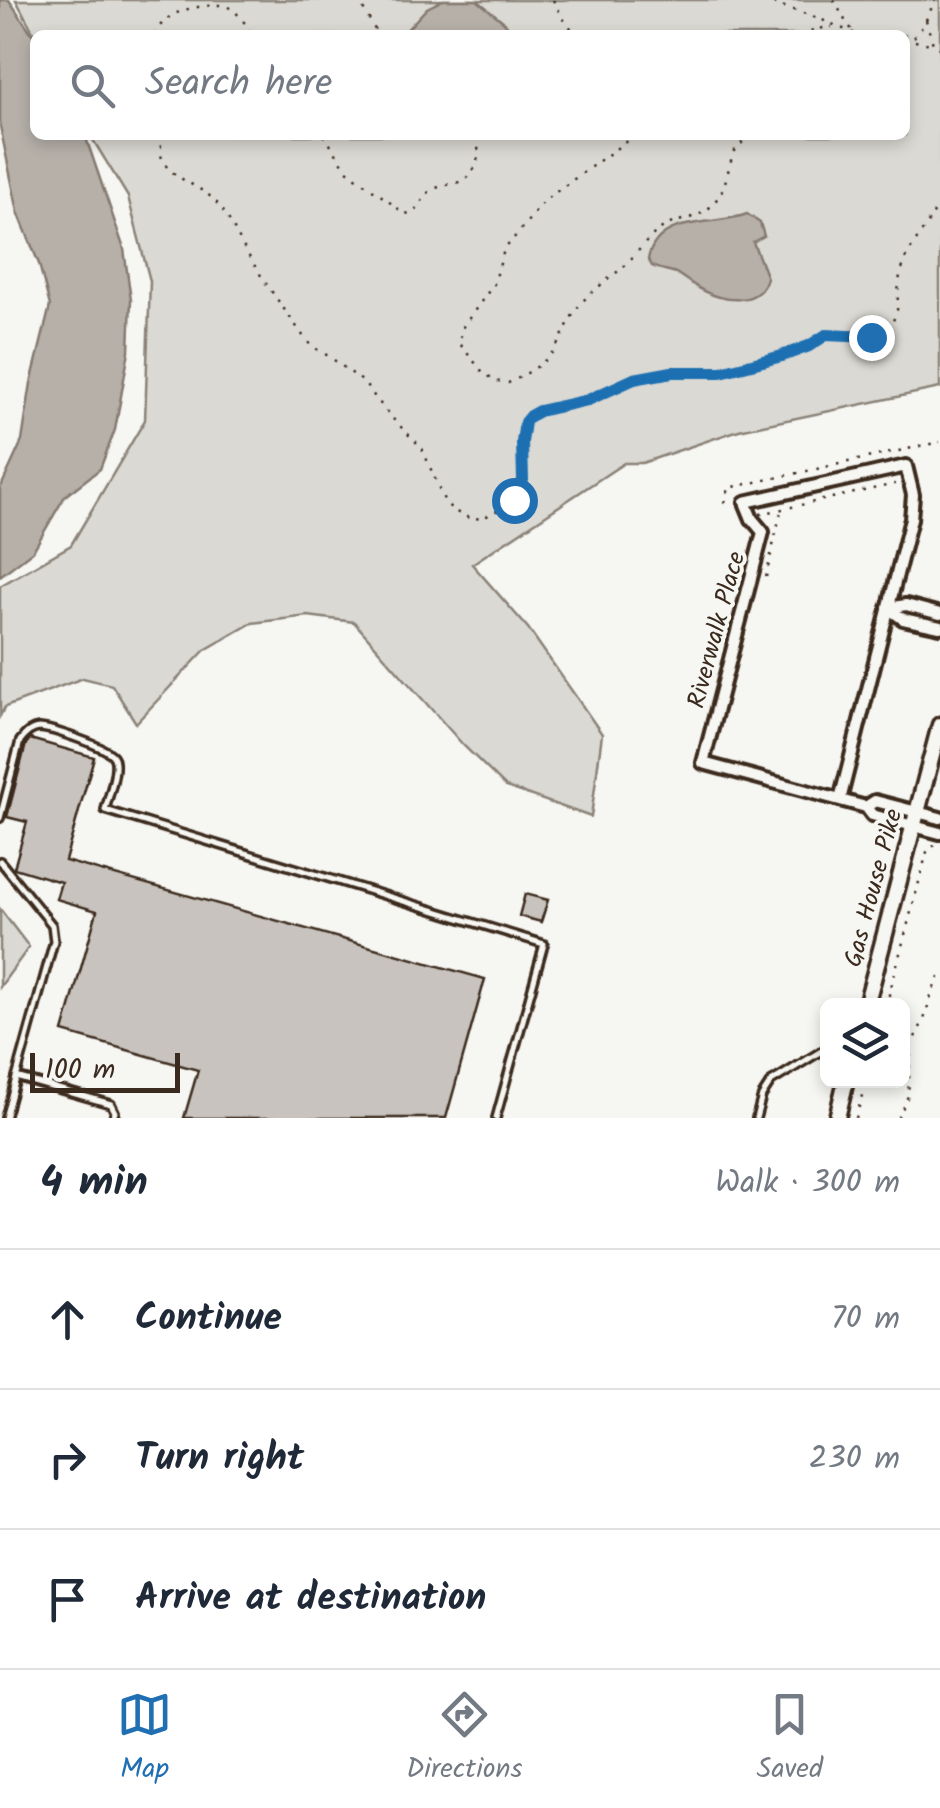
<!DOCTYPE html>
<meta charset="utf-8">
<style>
:root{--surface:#fff;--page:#f2f2f3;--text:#1f2937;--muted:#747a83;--line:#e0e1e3;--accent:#1f6fb2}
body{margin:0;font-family:Kalam,sans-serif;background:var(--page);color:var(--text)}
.controls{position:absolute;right:30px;bottom:30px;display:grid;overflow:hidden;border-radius:15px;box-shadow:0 5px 15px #0003}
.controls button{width:90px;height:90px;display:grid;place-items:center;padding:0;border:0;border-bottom:2px solid var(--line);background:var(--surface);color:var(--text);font:50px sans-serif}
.scale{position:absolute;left:30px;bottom:25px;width:150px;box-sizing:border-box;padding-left:10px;border:5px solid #3b2a1e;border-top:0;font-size:28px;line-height:35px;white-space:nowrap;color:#3b2a1e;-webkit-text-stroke:8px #f6f6f2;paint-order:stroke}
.stop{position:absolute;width:30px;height:30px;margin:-22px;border:8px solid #1f6fb2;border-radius:50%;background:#fff}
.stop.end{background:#1f6fb2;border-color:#fff;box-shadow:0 2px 10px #0008}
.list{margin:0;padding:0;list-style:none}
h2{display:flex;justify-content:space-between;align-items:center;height:130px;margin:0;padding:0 40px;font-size:42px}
h2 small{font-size:32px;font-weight:400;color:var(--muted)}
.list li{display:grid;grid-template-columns:65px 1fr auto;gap:30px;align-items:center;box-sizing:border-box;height:140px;padding:0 40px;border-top:2px solid var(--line)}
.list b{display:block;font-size:38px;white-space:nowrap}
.list em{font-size:32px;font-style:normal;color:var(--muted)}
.icon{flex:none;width:55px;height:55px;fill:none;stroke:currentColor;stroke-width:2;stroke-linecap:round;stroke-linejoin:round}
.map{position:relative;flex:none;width:940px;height:1118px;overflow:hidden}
.search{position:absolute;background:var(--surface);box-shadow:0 5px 15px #0003;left:30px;right:30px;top:30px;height:110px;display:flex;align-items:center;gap:25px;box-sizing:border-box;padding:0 35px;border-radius:15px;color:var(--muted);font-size:38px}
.sheet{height:550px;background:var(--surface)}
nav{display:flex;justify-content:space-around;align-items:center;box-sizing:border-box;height:140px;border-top:2px solid var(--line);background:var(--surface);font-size:28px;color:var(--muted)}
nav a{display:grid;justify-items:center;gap:5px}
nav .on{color:var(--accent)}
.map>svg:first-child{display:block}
</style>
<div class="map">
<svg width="940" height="1118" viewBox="0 0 940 1118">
<rect width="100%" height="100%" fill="#f6f6f2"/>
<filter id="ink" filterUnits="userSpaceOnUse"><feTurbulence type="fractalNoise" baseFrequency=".01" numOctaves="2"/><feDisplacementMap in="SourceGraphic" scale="20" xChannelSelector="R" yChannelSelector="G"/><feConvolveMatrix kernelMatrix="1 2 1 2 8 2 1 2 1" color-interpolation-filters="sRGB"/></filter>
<g filter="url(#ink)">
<!-- green -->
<path fill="#dad9d3" stroke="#8a8278" stroke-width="2.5" d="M16 0H940V388L739 430 642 463H624L472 564 528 628 602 734 591 817 506 787 464 746 354 622 308 616 252 623 205 650 136 723 112 685 83 678 5 707 0 716V586L71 545 145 420 150 281 128 197 90 135H905V35H35Z
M0 909 29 947 0 987Z"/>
<!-- water -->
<path fill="#b6b0a9" stroke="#857a71" stroke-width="2.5" d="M0 0H9L35 38V135H85L124 249 131 300 129 351 115 430 100 469 65 496 33 551 0 576V489L22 441 31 383 50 306 39 264 18 212 0 126Z
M443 0H477L504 22 515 35H402L427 8Z
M747 214 760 223 764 236 753 242 767 278C759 306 725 302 704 291 694 286 685 279 676 273 668 270 660 270 652 266L648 259C658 213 714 227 747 214Z"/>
<!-- building -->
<path fill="#c8c3be" stroke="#3b2a1e" stroke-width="2.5" d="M30 739 94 757 65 861 485 979 446 1118H184L198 1070 63 1032 97 911 56 899 61 882 14 868 27 822 7 817 26 744Z
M525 894 548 900 541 922 519 916Z"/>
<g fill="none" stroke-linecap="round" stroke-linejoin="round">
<defs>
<path id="service" d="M0 818 20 741C25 734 30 729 39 728 50 728 107 747 113 756 120 766 108 798 105 810L544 944 496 1118
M0 861 52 925 54 941 5 1118
M16 1077 111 1104 115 1112 113 1118
M756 1118 762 1096 771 1082 828 1047"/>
<path id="minor" d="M888 608 903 619 940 627
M888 608 906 605 940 614
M840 800 911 519 913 495 906 466 745 502 752 519 763 532 703 763 866 807 872 815 940 833
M866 807 875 801 940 818"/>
<path id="secondary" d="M866 1006 940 725
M837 1118 846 1080"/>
</defs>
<!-- service casing -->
<use href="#service" stroke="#3b2a1e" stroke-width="12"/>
<!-- minor casing -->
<use href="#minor" stroke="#3b2a1e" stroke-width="18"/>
<!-- secondary casing -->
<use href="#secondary" stroke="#3b2a1e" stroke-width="21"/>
<!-- path -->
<path stroke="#3b2a1e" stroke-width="2.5" stroke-dasharray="2.5 8" stroke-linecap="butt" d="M358 0 378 35
M553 0 566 23 578 35
M763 0 815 17 858 35
M834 0 847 24 856 34
M926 20 933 44 940 48
M155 35C165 10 195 6 220 5 236 6 244 23 253 35
M801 35 816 29 832 27
M915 41 931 44
M905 43C921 35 928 16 935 0
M164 135C148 174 193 179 214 200 229 215 236 235 247 253 264 282 284 309 304 337L311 346 330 357 362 381 391 417 422 448 443 498 452 510 471 519 483 518 506 506 519 492 523 480V430L530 416 539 411 587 401 635 379 673 372H721L782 356 809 346 826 335 859 338 879 334 893 321 897 310 899 280 906 257 940 203
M324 135 347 170 404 213 411 214C421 208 422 196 432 190 439 186 448 185 456 183 479 176 480 155 477 135
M635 135 545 200 504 250 494 284 462 328 459 343 481 370 495 381 508 383 513 381C526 374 542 365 551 354 564 338 569 316 583 301 595 288 611 278 624 266 637 254 647 238 662 228 678 218 698 220 711 206 740 176 716 139 768 135
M725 503 729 488 940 442
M760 514 895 484
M766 577 781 511
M886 1006 927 852 929 848 938 844
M856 1118 866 1080
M898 1118 908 1096 911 1045 924 1020 932 992 940 975"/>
<!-- service -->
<use href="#service" stroke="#f6f6f2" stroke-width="5"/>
<!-- minor -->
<use href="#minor" stroke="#f6f6f2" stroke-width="10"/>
<!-- secondary -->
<use href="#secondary" stroke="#f6f6f2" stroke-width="14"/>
</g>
</g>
<g fill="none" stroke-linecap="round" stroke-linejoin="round" filter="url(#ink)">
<!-- route -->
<path stroke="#1f6fb2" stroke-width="12" d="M514 500 523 480 522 442 525 422 530 416 539 411 588 400 634 379 672 372H721L782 356 809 346 826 335 871 337"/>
</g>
<g text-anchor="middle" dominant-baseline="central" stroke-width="8" stroke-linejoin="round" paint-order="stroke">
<!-- street labels -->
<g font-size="25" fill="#3b2a1e" stroke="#f6f6f2">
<text transform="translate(717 630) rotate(-75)">Riverwalk Place</text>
<text transform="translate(874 888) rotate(-75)">Gas House Pike</text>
</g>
</g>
</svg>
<div class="controls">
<button><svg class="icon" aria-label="layers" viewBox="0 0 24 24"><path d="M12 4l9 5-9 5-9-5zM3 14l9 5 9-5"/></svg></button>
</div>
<div class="scale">100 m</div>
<div class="stop" style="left:514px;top:500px"></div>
<div class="stop end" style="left:871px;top:337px"></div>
<div class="search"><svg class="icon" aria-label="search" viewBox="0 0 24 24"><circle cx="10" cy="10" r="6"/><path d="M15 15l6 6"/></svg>Search here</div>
</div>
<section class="sheet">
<h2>4 min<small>Walk · 300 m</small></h2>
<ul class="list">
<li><svg class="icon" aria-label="ahead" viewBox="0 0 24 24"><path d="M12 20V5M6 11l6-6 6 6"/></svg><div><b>Continue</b></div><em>70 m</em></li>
<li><svg class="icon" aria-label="right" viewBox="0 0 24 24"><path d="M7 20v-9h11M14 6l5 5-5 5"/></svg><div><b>Turn right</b></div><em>230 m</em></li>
<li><svg class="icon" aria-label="arrive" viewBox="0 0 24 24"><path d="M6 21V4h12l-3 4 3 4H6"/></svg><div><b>Arrive at destination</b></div></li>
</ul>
</section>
<nav>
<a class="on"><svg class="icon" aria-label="map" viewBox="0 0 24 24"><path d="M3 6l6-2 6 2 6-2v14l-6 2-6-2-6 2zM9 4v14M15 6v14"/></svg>Map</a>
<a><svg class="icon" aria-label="directions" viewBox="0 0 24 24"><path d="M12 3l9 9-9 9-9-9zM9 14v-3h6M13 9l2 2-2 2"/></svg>Directions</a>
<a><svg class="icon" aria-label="saved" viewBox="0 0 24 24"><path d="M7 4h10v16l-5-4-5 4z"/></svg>Saved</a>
</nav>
